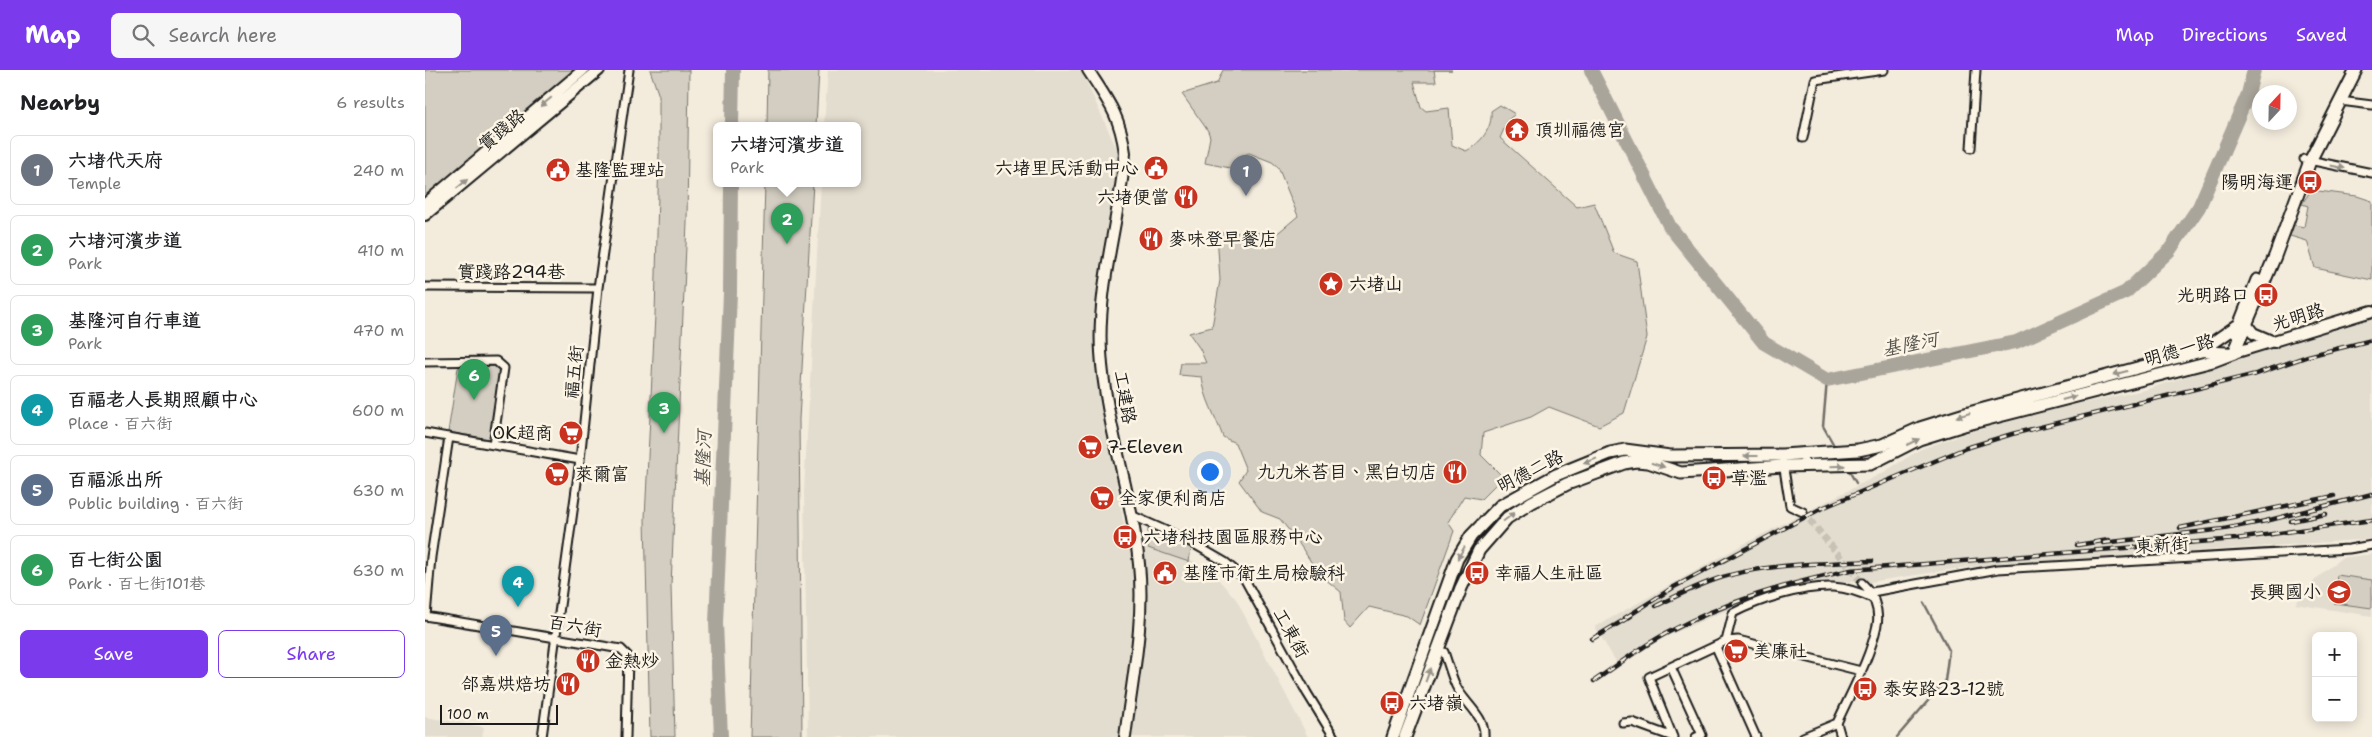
<!DOCTYPE html>
<meta charset="utf-8">
<style>
:root{--surface:#fff;--page:#f6f6f6;--text:#202124;--muted:#757577;--line:#e0e0e0;--accent:#7c3aed}
body{margin:0;font-family:"Shantell Sans","LXGW WenKai TC",sans-serif;background:var(--page);color:var(--text)}
.controls{position:absolute;right:15px;bottom:15px;display:grid;overflow:hidden;border-radius:8px;box-shadow:0 2px 12px #0003}
.controls button{width:45px;height:45px;display:grid;place-items:center;padding:0;border:0;border-bottom:1px solid var(--line);background:var(--surface);color:var(--text);font:25px sans-serif}
.compass{position:absolute;left:1827px;top:15px;width:45px;height:45px;border-radius:50%;background:var(--surface);box-shadow:0 2px 12px #0003;rotate:22deg}
.scale{position:absolute;left:15px;bottom:12px;width:118px;box-sizing:border-box;padding-left:5px;border:2px solid #1c1c1c;border-top:0;font-size:14px;line-height:18px;white-space:nowrap;color:#1c1c1c;-webkit-text-stroke:4px #fcf5e5;paint-order:stroke}
.you{position:absolute;left:784px;top:401px;width:18px;height:18px;margin:-12px;border:4px solid #fff;border-radius:50%;background:#1a73e8;box-shadow:0 0 0 8px #1a73e833}
.badge{display:grid;place-items:center;width:32px;height:32px;border-radius:50%;background:var(--accent);color:#fff;font-size:16px;font-weight:700}
.pin{position:absolute;translate:-50% -41px;filter:drop-shadow(0 1px 2px #0008)}
.pin::after{content:'';position:absolute;top:26px;width:18px;height:15px;background:inherit;clip-path:polygon(0 0,100% 0,50% 100%)}
.popup{position:absolute;left:288px;top:52px;width:148px;height:65px;box-sizing:border-box;display:grid;place-content:center;border-radius:8px;background:var(--surface);filter:drop-shadow(0 1px 4px #0005);font-size:16px;white-space:nowrap;color:var(--muted)}
.popup b{font-size:19px;color:var(--text)}
.popup::after{content:'';position:absolute;left:50%;top:100%;margin-left:-10px;border:10px solid transparent;border-top-color:var(--surface)}
.list{margin:0;padding:0;list-style:none}
h2{display:flex;justify-content:space-between;align-items:center;height:65px;margin:0;padding:0 20px;font-size:21px}
h2 small{font-size:16px;font-weight:400;color:var(--muted)}
.list li{display:grid;grid-template-columns:32px 1fr auto;gap:15px;align-items:center;box-sizing:border-box;height:70px;margin:0 10px 10px;padding:0 10px;border:1px solid var(--line);border-radius:8px}
.list b{display:block;font-size:19px;white-space:nowrap}
.list p{margin:0;font-size:16px;white-space:nowrap;color:var(--muted)}
.list em{font-size:16px;font-style:normal;color:var(--muted)}
.actions{display:flex;gap:10px;padding:15px 20px}
.actions a{flex:1;padding:11px 0;border:1px solid var(--accent);border-radius:8px;text-align:center;font-size:18px;color:var(--accent)}
.actions .main{background:var(--accent);color:#fff}
.icon{flex:none;width:28px;height:28px;fill:none;stroke:currentColor;stroke-width:2;stroke-linecap:round;stroke-linejoin:round}
.map{position:relative;flex:none;width:1947px;height:667px;overflow:hidden}
header{display:flex;align-items:center;gap:30px;box-sizing:border-box;height:70px;padding:0 25px;background:var(--accent);color:#fff}
header strong{font-size:24px}
nav{display:flex;gap:28px;margin-inline-start:auto;font-size:18px}
.search{width:350px;height:45px;background:var(--page);display:flex;align-items:center;gap:12px;box-sizing:border-box;padding:0 18px;border-radius:8px;color:var(--muted);font-size:19px}
main{display:flex}
aside{flex:1;background:var(--surface)}
.map>svg:first-child{display:block}
</style>
<header>
<strong>Map</strong>
<div class="search"><svg class="icon" aria-label="search" viewBox="0 0 24 24"><circle cx="10" cy="10" r="6"/><path d="M15 15l6 6"/></svg>Search here</div>
<nav><a>Map</a><a>Directions</a><a>Saved</a></nav>
</header>
<main>
<aside>
<h2>Nearby<small>6 results</small></h2>
<ul class="list">
<li><span class="badge" style="background:#6b7280">1</span><div><b>六堵代天府</b><p>Temple</p></div><em>240 m</em></li>
<li><span class="badge" style="background:#2e9e5b">2</span><div><b>六堵河濱步道</b><p>Park</p></div><em>410 m</em></li>
<li><span class="badge" style="background:#2e9e5b">3</span><div><b>基隆河自行車道</b><p>Park</p></div><em>470 m</em></li>
<li><span class="badge" style="background:#0f9aa8">4</span><div><b>百福老人長期照顧中心</b><p>Place · 百六街</p></div><em>600 m</em></li>
<li><span class="badge" style="background:#5c6f8a">5</span><div><b>百福派出所</b><p>Public building · 百六街</p></div><em>630 m</em></li>
<li><span class="badge" style="background:#2e9e5b">6</span><div><b>百七街公園</b><p>Park · 百七街101巷</p></div><em>630 m</em></li>
</ul>
<div class="actions"><a class="main">Save</a><a>Share</a></div>
</aside>
<div class="map">
<svg width="1947" height="667" viewBox="0 0 1947 667">
<rect width="100%" height="100%" fill="#f3ecdd"/>
<filter id="ink" filterUnits="userSpaceOnUse"><feTurbulence type="fractalNoise" baseFrequency=".02" numOctaves="2"/><feDisplacementMap in="SourceGraphic" scale="10" xChannelSelector="R" yChannelSelector="G"/><feConvolveMatrix kernelMatrix="1 2 1 2 8 2 1 2 1" color-interpolation-filters="sRGB"/></filter>
<g filter="url(#ink)">
<!-- built -->
<path fill="#e3ddcf" d="M403 0H656L694 84 670 247 671 300 700 460 783 498 811 529 883 667H383L379 421 396 113H432V55H399Z
M1947 249V469L1543 497 1445 512H1407L1323 531 1240 567 1193 595 1170 557 1315 476 1459 402 1496 379 1542 363 1638 337 1720 320 1848 278Z
M1947 484V546L1870 534 1891 509 1916 488Z
M0 647 59 657 57 667H0Z"/>
<!-- green -->
<path fill="#d3cec1" stroke="#78756e" d="M0 0H151L0 128Z
M225 0H264L262 153 246 515 250 667H225L220 448 230 245 234 83V26Z
M343 0H394L391 55H342Z
M798 0H1027H1009L1011 12H989L996 37 1001 41 1024 38 1027 75 1041 81C1055 74 1068 58 1066 41L1075 35 1090 44 1083 50 1075 68 1152 137 1169 133 1189 183 1212 191 1222 267 1199 343 1174 356 1124 337 1106 347 1058 363 1056 385 1078 407 1056 429 1039 426 1023 452 1029 461 995 555 982 546 944 537 925 558 919 551 916 522 894 504 873 472 855 449 837 442 814 411 821 400 810 373 798 367C791 347 779 328 777 307L754 305 756 293H781L775 279 764 263 787 257 795 210 792 163 854 162 873 146 853 97 847 92 824 83 812 88 815 100 780 93 785 67 783 61 757 24 792 13Z
M340 113H388L374 349 377 667H325Z
M1886 120 1932 126 1947 131V210L1890 198 1882 171 1865 166 1869 155 1879 157 1883 136 1877 134Z
M75 296 65 369 23 362 33 298Z
M723 459 766 478 764 492 723 478Z
M1912 505 1947 510V538L1909 533Z"/>
<g fill="none" stroke-linecap="round" stroke-linejoin="round">
<!-- stream -->
<path stroke="#716e68" stroke-width="2.5" d="M1402 310 1398 356 1410 377
M1423 399 1431 413
M1472 667 1520 611 1524 580 1499 533"/>
<!-- river -->
<path stroke="#aaa59b" stroke-width="14" d="M1166 0 1245 157 1339 273 1402 310 1591 272 1701 222 1744 181 1774 137 1823 24 1829 0
M307 55 308 0
M296 667 291 553 305 223 306 113"/>
<!-- street-tunnel -->
<path stroke="#c8c2b6" stroke-width="7" stroke-dasharray="7 3.5" stroke-linecap="butt" d="M1378 442 1437 513"/>
<defs>
<path id="street" d="M1915 31 1947 35
M1378 68 1390 10 1459 0
M1546 78 1551 0
M1879 89 1947 103
M0 217 173 218
M0 292 71 291 79 298 68 375
M0 363 155 390
M1358 393 1365 436 1378 442
M706 445 762 470 800 492 819 508 882 623 909 667
M1447 522 1573 499 1924 479 1947 475
M0 546 196 579 203 586 201 667
M1 546 6 487 24 367
M1301 571 1308 543C1335 529 1377 516 1408 517 1422 518 1437 523 1449 529
M1291 577 1331 667
M1019 582C1023 593 1026 605 1031 616 1039 633 1061 646 1059 667
M1246 597 1277 665 1271 667
M1198 653 1207 652 1248 667
M1412 653 1416 667
M117 667 155 390 173 218 204 0
M1248 667 1224 607 1301 571 1313 570 1436 601
M1378 667 1412 653C1426 622 1445 589 1452 555 1455 540 1448 523 1437 513"/>
<path id="secondary" d="M663 0C683 31 695 45 700 83 695 149 672 215 676 282 680 353 707 423 714 494 720 551 707 611 700 667
M0 134 158 0
M0 145 174 0
M1822 255 1828 263 1849 272
M1776 281 1809 283 1947 241"/>
<path id="primary" d="M1811 263 1832 210
M968 667 1032 489 1046 466 1075 436 1131 405 1185 383 1200 380 1245 386 1357 385 1433 380 1457 375 1495 358 1540 344 1776 281 1812 256
M980 667 1036 518 1054 480 1082 448 1107 432 1142 414 1199 393 1211 391 1223 392 1256 403 1358 396 1445 394 1494 369 1539 355 1788 291 1809 283 1850 186 1885 91 1931 0"/>
</defs>
<!-- street casing -->
<use href="#street" stroke="#1c1c1c" stroke-width="11"/>
<!-- secondary casing -->
<use href="#secondary" stroke="#1c1c1c" stroke-width="14"/>
<!-- primary casing -->
<use href="#primary" stroke="#1c1c1c" stroke-width="15"/>
<!-- street -->
<use href="#street" stroke="#fcf5e5" stroke-width="7"/>
<!-- secondary -->
<use href="#secondary" stroke="#fcf5e5" stroke-width="10"/>
<!-- primary -->
<use href="#primary" stroke="#fcf5e5" stroke-width="11"/>
<defs>
<path id="rail" d="M1866 451 1901 444
M1755 458 1909 426
M1678 473 1799 459 1841 451 1947 424
M1652 475 1684 470
M1231 536C1253 525 1275 514 1298 507 1346 493 1398 494 1447 491
M1200 548 1249 517 1397 438 1541 378 1587 364 1831 304 1883 286 1947 270
M1167 569 1206 546
M1169 611C1193 595 1217 576 1242 563 1302 531 1360 514 1426 500L1811 469 1947 450"/>
</defs>
<!-- rail casing -->
<use href="#rail" stroke="#1c1c1c" stroke-width="4.5"/>
<!-- rail -->
<use href="#rail" stroke="#fcf5e5" stroke-width="2.5" stroke-dasharray="8" stroke-linecap="butt"/>
</g>
<!-- one-way arrows -->
<defs><path id="oneway-solid" d="M-6-.8H1V-3.2L6.5 0L1 3.2V.8H-6Z" transform="scale(1.25)"/></defs>
<g fill="#97938b">
<use href="#oneway-solid" transform="translate(121 32) rotate(140)"/>
<use href="#oneway-solid" transform="translate(1913 97) rotate(11)"/>
<use href="#oneway-solid" transform="translate(37 114) rotate(-40)"/>
<use href="#oneway-solid" transform="translate(1695 303) rotate(165)"/>
<use href="#oneway-solid" transform="translate(1644 328) rotate(-15)"/>
<use href="#oneway-solid" transform="translate(1538 345) rotate(164)"/>
<use href="#oneway-solid" transform="translate(1488 372) rotate(-26)"/>
<use href="#oneway-solid" transform="translate(1326 386) rotate(180)"/>
<use href="#oneway-solid" transform="translate(1165 391) rotate(159)"/>
<use href="#oneway-solid" transform="translate(1233 395) rotate(18)"/>
<use href="#oneway-solid" transform="translate(1413 396) rotate(-2)"/>
<use href="#oneway-solid" transform="translate(1084 447) rotate(-37)"/>
<use href="#oneway-solid" transform="translate(1036 483) rotate(120)"/>
<use href="#oneway-solid" transform="translate(1003 605) rotate(-70)"/>
</g>
</g>
<!-- icons -->
<defs>
<symbol id="temple-disc" viewBox="-11 -11 22 22"><circle r="9.5" fill="#c8321e" stroke="#fcf5e5"/><path d="M0-6L5-2H3V0L6.5 2.5H4V6H1.5V3h-3V6H-4V2.5H-6.5L-3 0V-2H-5Z" fill="#fff"/></symbol>
<symbol id="civic-disc" viewBox="-11 -11 22 22"><circle r="9.5" fill="#c8321e" stroke="#fcf5e5"/><path d="M-.6-6.5H3V-4.5H.6V-3L4-1V1h2V6H-6V1h2V-1L-.6-3ZM-1.2 2.5V6h2.4V2.5Z" fill="#fff"/></symbol>
<symbol id="bus-disc" viewBox="-11 -11 22 22"><circle r="9.5" fill="#c8321e" stroke="#fcf5e5"/><path d="M-5-6H5V4H4V6H2V4H-2V6H-4V4H-5ZM-3.5-4V0h7V-4ZM-3.5 1.2v1.5H-2V1.2ZM2 1.2v1.5H3.5V1.2Z" fill="#fff"/></symbol>
<symbol id="restaurant-disc" viewBox="-11 -11 22 22"><circle r="9.5" fill="#c8321e" stroke="#fcf5e5"/><path d="M-5-6h1v4h1v-4h1v4h1v-4h1v5L-1.5 .5V6h-2V.5L-5-1ZM5-6V6H3V1.5H1.5Q1.5-4 5-6Z" fill="#fff"/></symbol>
<symbol id="sight-disc" viewBox="-11 -11 22 22"><circle r="9.5" fill="#c8321e" stroke="#fcf5e5"/><path d="M0-6L1.8-2.2L6-1.7L2.9 1.2L3.7 5.4L0 3.3L-3.7 5.4L-2.9 1.2L-6-1.7L-1.8-2.2Z" fill="#fff"/></symbol>
<symbol id="supermarket-disc" viewBox="-11 -11 22 22"><circle r="9.5" fill="#c8321e" stroke="#fcf5e5"/><path d="M-6-5.5h2.5l.6 2H6L4.5 2H-2.5L-4.4-4H-6ZM-1.5 3.2a1.3 1.3 0 1 0 .1 0ZM3 3.2a1.3 1.3 0 1 0 .1 0Z" fill="#fff"/></symbol>
<symbol id="school-disc" viewBox="-11 -11 22 22"><circle r="9.5" fill="#c8321e" stroke="#fcf5e5"/><path d="M0-5L7-2L0 1L-7-2ZM-4 1L0 2.5L4 1V4Q0 6-4 4Z" fill="#fff"/></symbol>
</defs>
<g fill-rule="evenodd">
<use href="#temple-disc" x="1078" y="46" width="28" height="28"/>
<use href="#civic-disc" x="717" y="84" width="28" height="28"/>
<use href="#civic-disc" x="119" y="86" width="28" height="28"/>
<use href="#bus-disc" x="1871" y="98" width="28" height="28"/>
<use href="#restaurant-disc" x="747" y="113" width="28" height="28"/>
<use href="#restaurant-disc" x="712" y="155" width="28" height="28"/>
<use href="#sight-disc" x="892" y="200" width="28" height="28"/>
<use href="#bus-disc" x="1827" y="211" width="28" height="28"/>
<use href="#supermarket-disc" x="132" y="349" width="28" height="28"/>
<use href="#supermarket-disc" x="651" y="363" width="28" height="28"/>
<use href="#restaurant-disc" x="1016" y="388" width="28" height="28"/>
<use href="#supermarket-disc" x="118" y="390" width="28" height="28"/>
<use href="#bus-disc" x="1275" y="394" width="28" height="28"/>
<use href="#supermarket-disc" x="663" y="414" width="28" height="28"/>
<use href="#bus-disc" x="686" y="453" width="28" height="28"/>
<use href="#civic-disc" x="726" y="489" width="28" height="28"/>
<use href="#bus-disc" x="1038" y="489" width="28" height="28"/>
<use href="#school-disc" x="1900" y="508" width="28" height="28"/>
<use href="#supermarket-disc" x="1297" y="567" width="28" height="28"/>
<use href="#restaurant-disc" x="149" y="577" width="28" height="28"/>
<use href="#restaurant-disc" x="129" y="600" width="28" height="28"/>
<use href="#bus-disc" x="1426" y="605" width="28" height="28"/>
<use href="#bus-disc" x="953" y="619" width="28" height="28"/>
</g>
<g text-anchor="middle" dominant-baseline="central" stroke-width="5" stroke-linejoin="round" paint-order="stroke">
<!-- street labels -->
<g font-size="18" fill="#1c1c1c" stroke="#fcf5e5">
<text transform="translate(77 60) rotate(-40)">實踐路</text>
<text x="86" y="202">實踐路294巷</text>
<text transform="translate(1873 247) rotate(-17)">光明路</text>
<text transform="translate(1754 280) rotate(-16)">明德一路</text>
<text transform="translate(149 302) rotate(-84)">福五街</text>
<text transform="translate(700 327) rotate(80)">工建路</text>
<text transform="translate(1105 401) rotate(-27)">明德二路</text>
<text transform="translate(1737 475) rotate(-3)">東新街</text>
<text transform="translate(150 556) rotate(10)">百六街</text>
<text transform="translate(866 563) rotate(61)">工東街</text>
</g>
<!-- poi labels -->
<g font-size="18" fill="#1c1c1c" stroke="#fcf5e5" text-anchor="start">
<text x="1110" y="60">頂圳福德宮</text>
<text x="714" y="98" text-anchor="end">六堵里民活動中心</text>
<text x="150" y="100">基隆監理站</text>
<text x="1868" y="112" text-anchor="end">陽明海運</text>
<text x="744" y="127" text-anchor="end">六堵便當</text>
<text x="744" y="169">麥味登早餐店</text>
<text x="924" y="214">六堵山</text>
<text x="1824" y="225" text-anchor="end">光明路口</text>
<text x="128" y="363" text-anchor="end">OK超商</text>
<text x="682" y="377">7-Eleven</text>
<text x="1012" y="402" text-anchor="end">九九米苔目、黑白切店</text>
<text x="150" y="404">萊爾富</text>
<text x="1306" y="408">草濫</text>
<text x="694" y="428">全家便利商店</text>
<text x="718" y="467">六堵科技園區服務中心</text>
<text x="758" y="503">基隆市衛生局檢驗科</text>
<text x="1070" y="503">幸福人生社區</text>
<text x="1896" y="522" text-anchor="end">長興國小</text>
<text x="1328" y="581">美廉社</text>
<text x="180" y="591">金熱炒</text>
<text x="126" y="614" text-anchor="end">郃嘉烘焙坊</text>
<text x="1458" y="619">泰安路23-12號</text>
<text x="984" y="633">六堵嶺</text>
</g>
<!-- water labels -->
<g font-size="19" font-style="italic" fill="#55534f" stroke="#fcf5e5">
<text transform="translate(1485 274) rotate(-11)">基隆河</text>
<text transform="translate(278 389) rotate(-88)">基隆河</text>
</g>
</g>
</svg>
<div class="controls">
<button>+</button>
<button>−</button>
</div>
<svg class="compass" viewBox="-18 -18 36 36"><path d="M0-13l5 13h-10z" fill="#e53935"/><path d="M0 13l5-13h-10z" fill="#757577"/></svg>
<div class="scale">100 m</div>
<div class="you"></div>
<div class="pin badge" style="left:821px;top:126px;background:#6b7280">1</div>
<div class="pin badge" style="left:362px;top:174px;background:#2e9e5b">2</div>
<div class="popup"><b>六堵河濱步道</b>Park</div>
<div class="pin badge" style="left:239px;top:363px;background:#2e9e5b">3</div>
<div class="pin badge" style="left:93px;top:537px;background:#0f9aa8">4</div>
<div class="pin badge" style="left:71px;top:586px;background:#5c6f8a">5</div>
<div class="pin badge" style="left:49px;top:330px;background:#2e9e5b">6</div>
</div>
</main>
